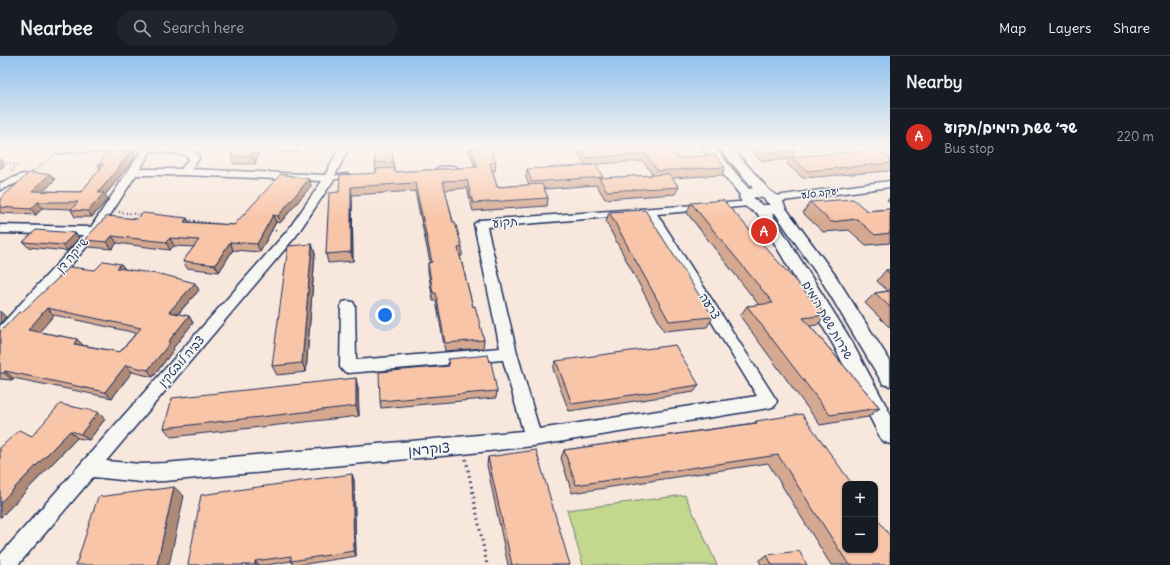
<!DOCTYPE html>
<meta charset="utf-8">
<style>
:root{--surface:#171b24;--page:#20242c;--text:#f1f3f6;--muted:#9ea1a6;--line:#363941;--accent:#d93025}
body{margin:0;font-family:Delius,"Playpen Sans Hebrew",sans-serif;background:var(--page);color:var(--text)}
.controls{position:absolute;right:12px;bottom:12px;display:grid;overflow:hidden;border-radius:8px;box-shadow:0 1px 3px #0004}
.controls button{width:36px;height:36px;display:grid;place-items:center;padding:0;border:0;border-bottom:1px solid var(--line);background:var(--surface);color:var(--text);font:20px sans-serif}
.you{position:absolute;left:385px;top:259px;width:14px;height:14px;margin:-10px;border:3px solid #fff;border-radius:50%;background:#1a73e8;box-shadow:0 0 0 6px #1a73e833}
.badge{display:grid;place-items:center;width:26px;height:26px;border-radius:50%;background:var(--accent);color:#fff;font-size:13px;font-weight:700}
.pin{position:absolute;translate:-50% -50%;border:2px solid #fff;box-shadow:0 1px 4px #0006}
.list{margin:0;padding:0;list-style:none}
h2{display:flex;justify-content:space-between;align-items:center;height:52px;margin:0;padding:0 16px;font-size:17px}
h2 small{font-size:13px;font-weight:400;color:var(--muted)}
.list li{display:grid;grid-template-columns:26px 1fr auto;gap:12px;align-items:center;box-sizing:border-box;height:56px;padding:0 16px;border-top:1px solid var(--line)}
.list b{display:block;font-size:15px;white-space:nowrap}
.list p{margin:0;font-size:13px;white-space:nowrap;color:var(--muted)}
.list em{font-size:13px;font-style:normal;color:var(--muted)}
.icon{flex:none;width:22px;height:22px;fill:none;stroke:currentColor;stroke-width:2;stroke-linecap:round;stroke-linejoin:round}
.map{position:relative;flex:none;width:890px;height:509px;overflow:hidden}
header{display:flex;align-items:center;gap:24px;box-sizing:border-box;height:56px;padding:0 20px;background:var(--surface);border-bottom:1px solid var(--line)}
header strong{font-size:19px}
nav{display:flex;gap:22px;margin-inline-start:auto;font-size:14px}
.search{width:280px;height:36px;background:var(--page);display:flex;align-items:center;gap:10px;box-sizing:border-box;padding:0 14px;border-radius:22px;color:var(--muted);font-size:15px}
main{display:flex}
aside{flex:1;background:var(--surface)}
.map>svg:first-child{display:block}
</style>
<header>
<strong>Nearbee</strong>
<div class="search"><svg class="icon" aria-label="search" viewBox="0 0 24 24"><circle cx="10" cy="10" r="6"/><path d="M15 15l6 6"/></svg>Search here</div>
<nav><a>Map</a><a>Layers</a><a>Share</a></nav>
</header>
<main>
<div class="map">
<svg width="890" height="509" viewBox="0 0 890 509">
<rect width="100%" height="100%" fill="#f7e7dc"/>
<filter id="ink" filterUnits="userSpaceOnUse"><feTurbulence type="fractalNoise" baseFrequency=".025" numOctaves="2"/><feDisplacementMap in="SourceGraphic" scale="8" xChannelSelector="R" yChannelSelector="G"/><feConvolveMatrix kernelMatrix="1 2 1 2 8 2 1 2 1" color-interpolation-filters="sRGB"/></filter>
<g filter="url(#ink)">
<!-- green -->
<path fill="#c3d88d" stroke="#6f8476" d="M685 439 717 509H583L567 454Z"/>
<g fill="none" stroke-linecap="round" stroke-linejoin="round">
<defs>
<path id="service" d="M454 110 457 112 456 113 439 115 436 113 439 111Z
M348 118 350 119V121L330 124 327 122 330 120Z"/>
<path id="minor" d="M55 92H179L191 94 198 98 199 103 191 113 325 119 339 92H349L334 121 335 122 296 180 106 405 141 408 165 407 523 375 503 304 348 317 343 315 340 311 341 250 343 246 348 245 353 246 355 250 356 304 500 292 474 168 480 164 753 145 755 147 753 149 749 150 657 158 777 345 775 350 769 352 533 390 463 398 165 425 141 426 93 421 18 509H0V499L288 174 322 125 184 119H136L98 178 5 284 0 286V270L84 179 0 177V169L91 171 142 94 59 97 56 96ZM151 95 186 99 189 103 181 113H140ZM646 158 757 340 539 373 517 297 487 171Z
M23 118 27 119 28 121 27 123 0 134V127Z
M890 125V131L775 146 769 143 775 140Z"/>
<path id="tertiary" d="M702 92H715L749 133 753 132 719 92H732L770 135 782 143 785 151 835 219 890 305V330L883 328 823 227 775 157 772 158 849 281 890 357V388L882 385 834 290 757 157C748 154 743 149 739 141L740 139ZM754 141 763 142 770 149H762L754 143Z"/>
</defs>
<!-- service casing -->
<use href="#service" stroke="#1b2f5e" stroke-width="3"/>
<!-- minor casing -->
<use href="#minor" stroke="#1b2f5e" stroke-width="3"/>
<!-- tertiary casing -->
<use href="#tertiary" stroke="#1b2f5e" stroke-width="3"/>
<!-- path-far1 -->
<path stroke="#1b2f5e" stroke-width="2" stroke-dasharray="1 2.5" stroke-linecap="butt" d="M880 92 890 99
M0 105 17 109 11 115
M32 116 53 100
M119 156 144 159
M187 164 218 168
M268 174 279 175"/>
<!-- path -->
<path stroke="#1b2f5e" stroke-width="3" stroke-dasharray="1.5 4" stroke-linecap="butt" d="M466 403 487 509"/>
<!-- service -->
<use href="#service" fill="#f6f6f2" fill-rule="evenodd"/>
<!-- minor -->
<use href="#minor" fill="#f6f6f2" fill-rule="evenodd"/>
<!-- tertiary -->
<use href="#tertiary" fill="#f6f6f2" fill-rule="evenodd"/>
</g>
<!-- wall -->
<path fill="#d5a991" stroke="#1b2f5e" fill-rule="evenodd" d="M235 92H300L299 96 283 97 282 93H260L255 108H234L231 100Z
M374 92 393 106 395 116 475 111 468 92H490L496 106 495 115H492L497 131 529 129 526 121 527 113 603 121V122L653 119 643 105 585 109 576 92H670L678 102 725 111 722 119 672 122 679 131 675 138 605 143 597 130V129L544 133 548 142 547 150 473 155 467 132 445 134 453 166 462 191V200H460L473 251 484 284 483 292 445 295 436 245H433L428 215V207L430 206 415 135 352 139 353 205 328 207 326 198 339 136 376 117Z
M748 92H792L796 95 792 101 890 103V114L889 115 803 122 787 108 790 103 762 105Z
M132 95 136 101 105 139 108 143 92 161H75L71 154 73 153 42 152 36 159 0 157V143L50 118 55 124 43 135 81 136 100 113 98 109Z
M309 123 311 130 280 167 276 166 260 196 233 194 219 216 187 212 183 205 194 191 174 190 170 194 117 187 112 193 89 191 84 184 137 163 234 169Z
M890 141V147L887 145Z
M810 146 867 155 890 153V187L866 189 849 174 823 176 803 157Z
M691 147 826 259 817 269 810 270 880 352 868 361 820 369 740 260 747 250 759 249 687 157Z
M609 156 713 261 707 271 664 275 606 166Z
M75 177 79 182 67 195 28 191 23 186Z
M312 188 315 198 306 316 277 319 272 310Z
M121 208 125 213 199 234 178 258 189 260 193 267 173 292 174 293 153 321 132 316 112 342 13 322 12 324 0 323V276L22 256 95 214ZM54 259 136 277 120 296 82 289 77 283 39 276Z
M886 214H890V272L865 247 875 237 888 235 877 225Z
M448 303 497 335 496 342 381 352 380 345 448 310Z
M556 305 699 329 694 336 569 355 553 313Z
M358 332 359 360 171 381 164 372Z
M98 356 105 363 89 384 77 382 1 461H0V392Z
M756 365 890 509H831L768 407 572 437 561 402 564 394 754 367Z
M488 401 570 509H508L487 409Z
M352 418 354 424 356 500 299 509H294L291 505 267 509H188Z
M767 499 807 509H761L759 504Z"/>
<!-- shaded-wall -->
<path fill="#ae8a76" stroke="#1b2f5e" d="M255 92H260V93L255 108 252 100Z
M132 95 136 101 105 139 108 143 92 161 88 155 98 137Z
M0 103 5 109 0 113Z
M50 118 55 124 37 142 32 135Z
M309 123 311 130 280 167 278 160Z
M351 131 352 139 353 205 351 196Z
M38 146 42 152 36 159 31 153Z
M273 159 276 166 260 196 257 188Z
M187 162 191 169 184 166Z
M75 177 79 182 67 195 63 189Z
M112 180 117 187 112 193 107 186Z
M170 182 174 190 170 194 166 186Z
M230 186 233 194 219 216 215 209Z
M312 188 315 198 306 316 302 307Z
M121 208 126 215 117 212Z
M195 227 199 234 173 263 169 256Z
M47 252 54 259 35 281 28 274Z
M0 255 6 261 0 268Z
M189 260 193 267 173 292 174 293 153 321 148 314 168 286Z
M77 283 84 290 74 288Z
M126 309 132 316 112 342 105 336Z
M5 315 13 322 12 324 4 317Z
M356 322 358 332 359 360 356 350Z
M98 356 105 363 89 384 81 378Z
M70 375 77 382 1 461H0V447Z
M352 418 354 424 356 500 354 495Z
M174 431 184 440 169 509H157Z
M255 505 259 509H255Z"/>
<!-- building -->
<path fill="#f8c5a9" stroke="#1b2f5e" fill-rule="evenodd" d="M235 92H255L252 100H231Z
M374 92H392L393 106 375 107Z
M471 92H490L496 106 490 107 497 131 542 128 548 142 473 147 467 124 443 125 453 166H455L462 191 458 192 473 251 475 250 484 284 445 287 436 237H433L428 207 432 206 415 127 351 131V196L326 198 329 137 339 136 340 119 376 117V113L394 112 395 116 478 111Z
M582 92H670L678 102 715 99 725 111 658 115 645 98 587 102Z
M761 92H792L796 95 766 97Z
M876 94 890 103V107L807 115 791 101Z
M109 95H132L98 137H104L88 155 71 154 78 146H38L31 153 0 151V143L29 117 50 118 32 135 81 136 104 108 98 109Z
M596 109 603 121 532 126 527 113Z
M281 118 309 123 278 160 273 159 257 188 230 186 215 209 183 205 199 184 170 182 166 186 112 180 107 186 84 184 107 160 137 163 143 157 187 162 184 166 234 169Z
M669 118 679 131 607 135 599 122Z
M853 143 867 155 890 153V177L875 179 857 163 831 166 810 146Z
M723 144 826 259 803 262 880 352 830 359 747 250 773 247 691 147Z
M645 154 713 261 669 265 609 156Z
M36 174 75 177 63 189 23 186Z
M312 188 302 307 272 310 288 190Z
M104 205 121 208 117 212 164 219 195 227 169 256 189 260 168 286 170 287 148 314 126 309 105 336 5 315 4 317H0V276L19 256H22L70 211 95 214ZM47 252 141 272 120 296 74 288 77 283 28 274Z
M886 214H890V218Z
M890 235V251L875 237Z
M675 289 699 329 572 348 556 305Z
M488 299 490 306H491L497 335 380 345 379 316 449 310 448 303Z
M356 322V350L164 372 172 342Z
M60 348 98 356 81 378 70 375 0 447V392L19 374 32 380Z
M802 358 852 428H845V494H875V460L890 480V509H849L778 399 576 429 564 394 757 367 756 365Z
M536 394 570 509H512L488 401Z
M352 418 354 495 291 505V500L255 505V509H188L201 439Z
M174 431 157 509H76L98 441Z
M799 495 807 509H772L767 499Z"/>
</g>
<!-- sky -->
<linearGradient id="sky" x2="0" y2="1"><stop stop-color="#8fc2ee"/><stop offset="0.56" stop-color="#fbf4ef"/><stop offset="1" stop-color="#fbf4ef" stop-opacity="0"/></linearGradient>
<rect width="890" height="163" fill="url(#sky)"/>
<g text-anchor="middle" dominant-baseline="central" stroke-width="3" stroke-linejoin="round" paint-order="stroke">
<!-- far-street labels -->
<g font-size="10" fill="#1b2f5e" stroke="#f6f6f2">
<text transform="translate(820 137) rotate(-7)">יעקב סלע</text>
</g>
<!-- street labels -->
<g font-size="12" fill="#1b2f5e" stroke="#f6f6f2">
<text transform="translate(505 166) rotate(-5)">תקוע</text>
<text transform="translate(72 199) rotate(-49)">שייקה דן</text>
<text transform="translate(710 250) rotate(58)">צרעה</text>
<text transform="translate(828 264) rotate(60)">שדרות ששת הימים</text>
<text transform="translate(181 305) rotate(-49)">צביה לובטקין</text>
</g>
<!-- near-street labels -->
<g font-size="14" fill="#1b2f5e" stroke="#f6f6f2">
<text transform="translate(429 393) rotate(-5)">צוקרמן</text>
</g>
</g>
</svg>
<div class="controls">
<button>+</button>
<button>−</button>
</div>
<div class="you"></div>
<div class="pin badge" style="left:764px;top:175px">A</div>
</div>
<aside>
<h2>Nearby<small></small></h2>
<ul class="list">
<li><span class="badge">A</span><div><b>שד׳ ששת הימים/תקוע</b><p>Bus stop</p></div><em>220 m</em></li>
</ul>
</aside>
</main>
